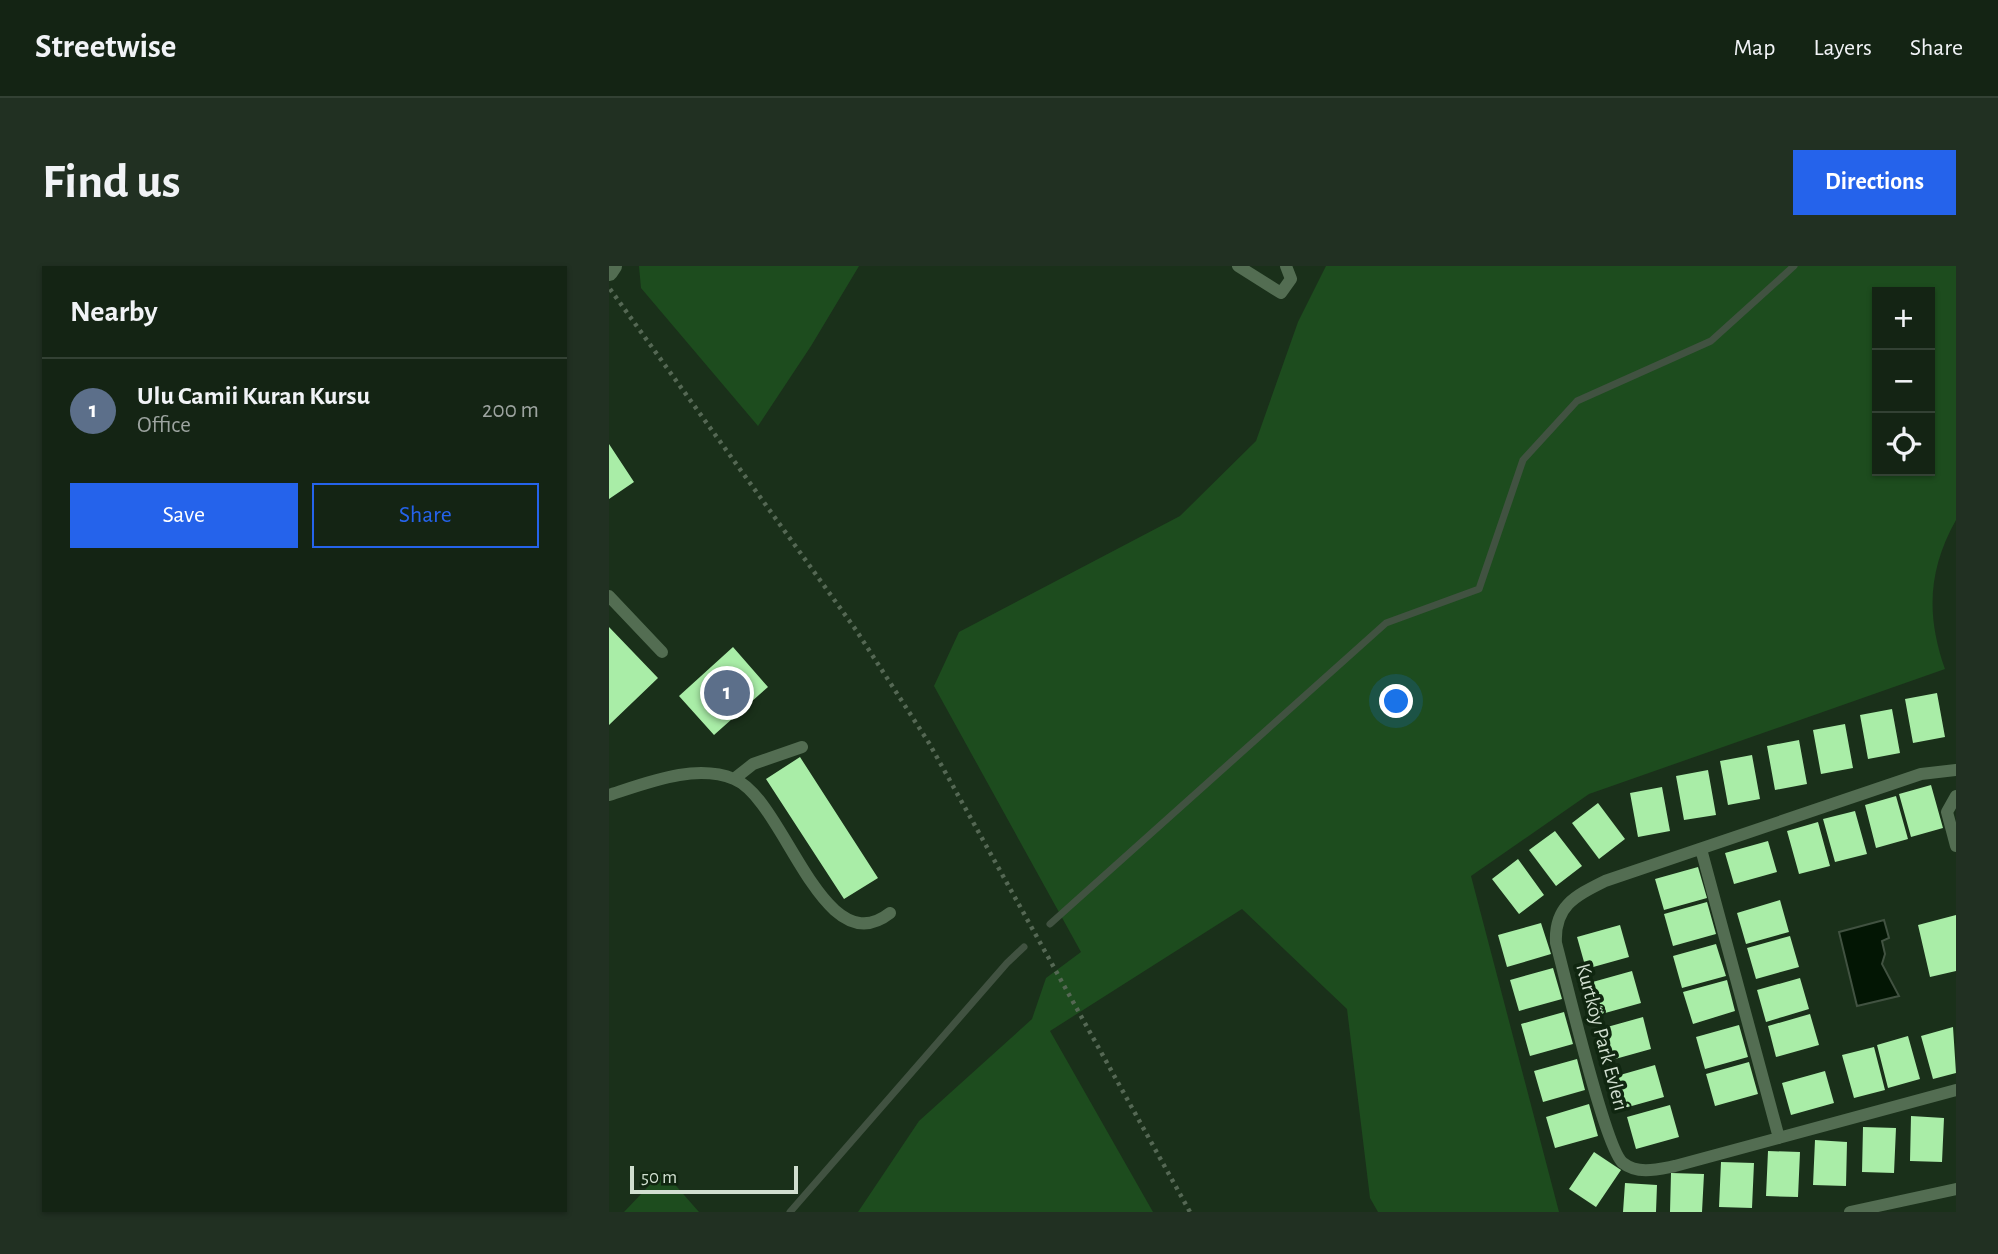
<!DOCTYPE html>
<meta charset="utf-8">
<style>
:root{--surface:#142414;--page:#213022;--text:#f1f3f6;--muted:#9da4a0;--line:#334134;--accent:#2563eb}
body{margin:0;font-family:"Alegreya Sans",sans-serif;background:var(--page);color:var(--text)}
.controls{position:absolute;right:21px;top:21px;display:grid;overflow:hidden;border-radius:0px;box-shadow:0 2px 5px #0004}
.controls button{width:63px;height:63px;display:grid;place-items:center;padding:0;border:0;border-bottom:2px solid var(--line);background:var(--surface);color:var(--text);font:35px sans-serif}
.scale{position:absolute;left:21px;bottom:18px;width:168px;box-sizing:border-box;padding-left:7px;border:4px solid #d1dfd0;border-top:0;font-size:19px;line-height:24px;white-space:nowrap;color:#d1dfd0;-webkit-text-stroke:5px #102610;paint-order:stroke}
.you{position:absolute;left:788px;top:436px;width:24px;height:24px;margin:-18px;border:5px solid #fff;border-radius:50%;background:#1a73e8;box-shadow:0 0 0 10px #1a73e833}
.badge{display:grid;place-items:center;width:46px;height:46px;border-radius:50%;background:var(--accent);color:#fff;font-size:23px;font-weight:700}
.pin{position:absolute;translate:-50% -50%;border:4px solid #fff;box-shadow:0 2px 7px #0006}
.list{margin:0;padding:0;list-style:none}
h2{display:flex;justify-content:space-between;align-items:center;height:91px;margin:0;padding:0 28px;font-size:30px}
h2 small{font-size:23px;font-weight:400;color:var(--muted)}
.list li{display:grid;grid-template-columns:46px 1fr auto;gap:21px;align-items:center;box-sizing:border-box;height:105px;padding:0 28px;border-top:2px solid var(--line)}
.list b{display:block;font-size:26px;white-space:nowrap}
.list p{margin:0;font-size:23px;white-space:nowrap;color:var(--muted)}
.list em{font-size:23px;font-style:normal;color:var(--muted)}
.actions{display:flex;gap:14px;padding:21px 28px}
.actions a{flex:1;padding:16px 0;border:2px solid var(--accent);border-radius:0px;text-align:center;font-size:24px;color:var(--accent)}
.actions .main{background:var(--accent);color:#fff}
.icon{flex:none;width:38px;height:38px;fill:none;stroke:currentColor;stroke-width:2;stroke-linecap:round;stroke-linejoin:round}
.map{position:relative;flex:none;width:1347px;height:946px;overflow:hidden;border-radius:0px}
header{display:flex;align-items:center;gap:42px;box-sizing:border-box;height:98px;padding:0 35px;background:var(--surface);border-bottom:2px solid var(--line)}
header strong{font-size:33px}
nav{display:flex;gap:38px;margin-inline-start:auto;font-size:24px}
.intro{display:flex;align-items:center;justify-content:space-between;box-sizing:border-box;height:168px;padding:0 42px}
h1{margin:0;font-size:49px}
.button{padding:18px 32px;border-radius:0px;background:var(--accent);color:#fff;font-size:24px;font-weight:700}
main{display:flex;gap:42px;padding:0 42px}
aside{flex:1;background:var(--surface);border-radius:0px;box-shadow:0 2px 5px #0004}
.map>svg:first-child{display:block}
</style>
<header>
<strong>Streetwise</strong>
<nav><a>Map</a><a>Layers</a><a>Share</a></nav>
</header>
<div class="intro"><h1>Find us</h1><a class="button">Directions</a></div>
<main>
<aside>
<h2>Nearby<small></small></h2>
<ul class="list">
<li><span class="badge" style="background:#5c6f8a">1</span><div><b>Ulu Camii Kuran Kursu</b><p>Office</p></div><em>200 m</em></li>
</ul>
<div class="actions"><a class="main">Save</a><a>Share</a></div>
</aside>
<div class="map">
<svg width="1347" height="946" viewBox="0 0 1347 946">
<rect width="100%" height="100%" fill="#1a301a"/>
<!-- green -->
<path fill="#1d4c1e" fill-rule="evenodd" d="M30 0H250L202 80 149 160 32 22Z
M717 0H1347V254C1319 304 1317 349 1336 403L980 528 862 610 950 946H769L761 932 738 743 633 643 441 765 544 946H249L310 855 423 753 437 712 472 686 325 420 350 366 571 250 647 175 689 56ZM1268 26H1321V205H1268Z
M54 905 90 946H15Z"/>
<!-- water -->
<path fill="#031604" stroke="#415241" stroke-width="2" d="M1275 654 1280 672 1273 675 1276 688 1273 698 1290 730 1248 740 1230 666Z"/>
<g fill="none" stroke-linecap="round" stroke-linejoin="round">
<!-- stream -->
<path stroke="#415241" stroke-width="7" d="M441 658 777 357 870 323 914 194 968 135 1102 75 1185 0
M181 946 398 697 415 681"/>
</g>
<!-- building -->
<path fill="#a9eda7" d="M0 178 25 216 0 233Z
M0 361 49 412 0 459Z
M124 381 159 421 105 469 70 430Z
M1328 427 1336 471 1304 477 1296 433Z
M1283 443 1291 487 1259 493 1251 449Z
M1236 458 1244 502 1212 508 1204 464Z
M1190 474 1198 518 1166 524 1158 480Z
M1143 489 1151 533 1119 539 1111 495Z
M191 491 269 612 235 633 157 513Z
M1099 504 1107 549 1075 554 1067 510Z
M1322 519 1334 562 1302 571 1290 528Z
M1053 521 1061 565 1029 571 1021 527Z
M1287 530 1299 573 1267 582 1256 539Z
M989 537 1016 573 990 593 963 557Z
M1246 545 1258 588 1226 596 1214 553Z
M1209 556 1221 600 1190 608 1178 565Z
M946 565 973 600 947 620 920 584Z
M1159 575 1168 606 1125 618 1116 587Z
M909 593 935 629 910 648 883 613Z
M1089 601 1098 632 1055 644 1046 613Z
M1171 634 1180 666 1137 678 1128 647Z
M1098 636 1107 668 1064 680 1055 648Z
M1347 649V705L1321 711 1309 659Z
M932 657 942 688 898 701 889 669Z
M1011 659 1020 691 977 703 968 671Z
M1181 670 1190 701 1147 713 1138 682Z
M1107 678 1117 710 1073 722 1064 690Z
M944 702 953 733 910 745 901 714Z
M1023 705 1032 737 989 749 980 717Z
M1191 712 1200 743 1157 756 1148 724Z
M1118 714 1126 745 1084 758 1074 726Z
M955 746 964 778 921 790 912 758Z
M1201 748 1210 779 1167 791 1159 760Z
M1034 751 1042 783 999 795 991 763Z
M1130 759 1139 791 1096 803 1087 771Z
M1344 761 1347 807 1324 813 1312 770Z
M1299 770 1311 813 1279 822 1268 779Z
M1265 781 1276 824 1245 832 1233 789Z
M968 793 976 824 934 836 925 805Z
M1140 796 1149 828 1106 840 1097 808Z
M1046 799 1055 831 1012 843 1004 811Z
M1216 805 1225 837 1182 849 1173 817Z
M980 838 989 870 946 882 937 851Z
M1061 839 1070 871 1027 883 1018 851Z
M1302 850 1335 852 1333 896 1301 895Z
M1254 861 1287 862 1285 907 1253 906Z
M1206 874 1238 876 1237 920 1204 919Z
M1159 885 1191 886 1189 931 1157 930Z
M985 886 1012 904 987 941 960 923Z
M1112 896 1145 897 1143 942 1110 941Z
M1062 907 1095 908 1093 946H1061Z
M1016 917 1048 919 1047 946H1014Z"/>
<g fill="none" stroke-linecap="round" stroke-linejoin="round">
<!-- path -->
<path stroke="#556854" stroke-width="4.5" stroke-dasharray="3.5 5" stroke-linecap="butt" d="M1 23 247 364 320 477 581 946"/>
<!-- service -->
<path stroke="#536d52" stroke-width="12" d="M629 0 672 27 682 13 677 0
M0 330 53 386
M1347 504 1312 508 996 615C966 630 945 640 947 677 956 710 996 883 1014 897 1029 909 1050 903 1066 900L1347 824
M125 513 144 498 193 481
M0 529C38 517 86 497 125 513 176 533 213 700 281 647
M1347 530 1338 546 1347 580
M1092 583 1170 872
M1241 946 1347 923"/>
<!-- minor -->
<path stroke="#536d52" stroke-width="18" d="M0 6 4 0"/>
</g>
<g text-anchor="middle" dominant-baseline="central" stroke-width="7" stroke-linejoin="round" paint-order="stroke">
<!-- street labels -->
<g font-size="21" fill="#d1dfd0" stroke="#102610">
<text transform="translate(993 771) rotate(75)">Kurtköy Park Evleri</text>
</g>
</g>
</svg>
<div class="controls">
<button>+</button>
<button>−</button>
<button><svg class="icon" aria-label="locate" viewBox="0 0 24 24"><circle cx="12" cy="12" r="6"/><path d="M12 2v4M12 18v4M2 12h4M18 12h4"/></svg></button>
</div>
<div class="scale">50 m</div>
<div class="you"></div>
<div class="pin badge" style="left:118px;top:427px;background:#5c6f8a">1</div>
</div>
</main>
